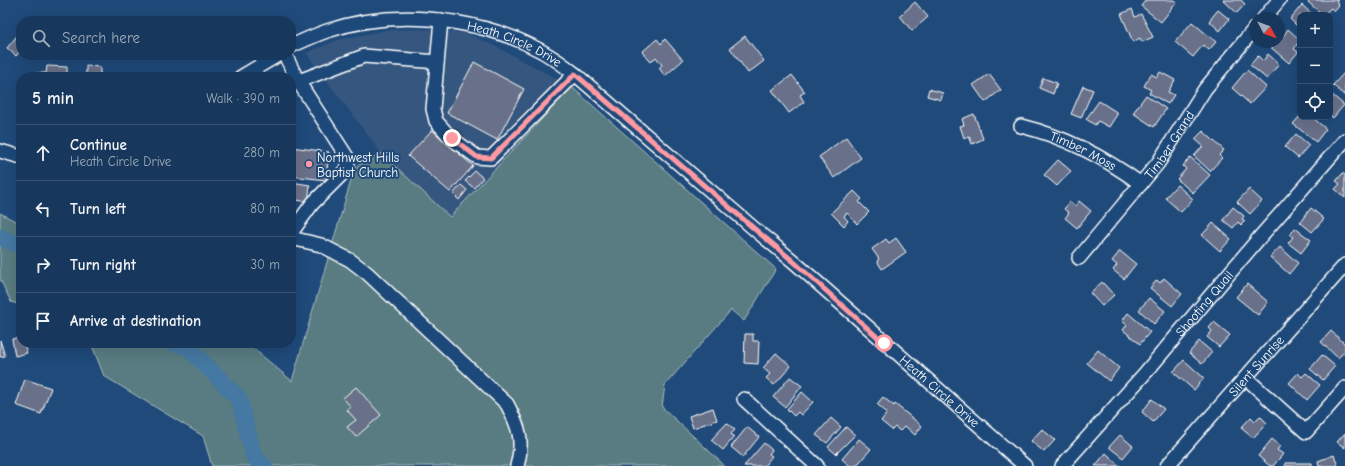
<!DOCTYPE html>
<meta charset="utf-8">
<style>
:root{--surface:#17385c;--page:#203f62;--text:#f1f3f6;--muted:#9eacbb;--line:#365272}
body{margin:0;font-family:"Comic Neue",sans-serif;background:var(--page);color:var(--text)}
.controls{position:absolute;right:12px;top:12px;display:grid;overflow:hidden;border-radius:8px;box-shadow:0 4px 16px #0002}
.controls button{width:36px;height:36px;display:grid;place-items:center;padding:0;border:0;border-bottom:1px solid var(--line);background:var(--surface);color:var(--text);font:20px sans-serif}
.compass{position:absolute;left:1249px;top:12px;width:36px;height:36px;border-radius:50%;background:var(--surface);box-shadow:0 4px 16px #0002;rotate:131deg}
.stop{position:absolute;width:12px;height:12px;margin:-9px;border:3px solid #ff9aa2;border-radius:50%;background:#fff}
.stop.end{background:#ff9aa2;border-color:#fff;box-shadow:0 1px 4px #0008}
.list{margin:0;padding:0;list-style:none}
h2{display:flex;justify-content:space-between;align-items:center;height:52px;margin:0;padding:0 16px;font-size:17px}
h2 small{font-size:13px;font-weight:400;color:var(--muted)}
.list li{display:grid;grid-template-columns:26px 1fr auto;gap:12px;align-items:center;box-sizing:border-box;height:56px;padding:0 16px;border-top:1px solid var(--line)}
.list b{display:block;font-size:15px;white-space:nowrap}
.list p{margin:0;font-size:13px;white-space:nowrap;color:var(--muted)}
.list em{font-size:13px;font-style:normal;color:var(--muted)}
.icon{flex:none;width:22px;height:22px;fill:none;stroke:currentColor;stroke-width:2;stroke-linecap:round;stroke-linejoin:round}
.map{position:relative;flex:none;width:1345px;height:466px;overflow:hidden}
.search{position:absolute;background:var(--surface);box-shadow:0 4px 16px #0002;left:16px;top:16px;width:280px;height:44px;display:flex;align-items:center;gap:10px;box-sizing:border-box;padding:0 14px;border-radius:16px;color:var(--muted);font-size:15px}
.panel{position:absolute;background:var(--surface);box-shadow:0 4px 16px #0002;left:16px;top:72px;width:280px;height:276px;border-radius:16px}
.map>svg:first-child{display:block}
</style>
<div class="map">
<svg width="1345" height="466" viewBox="0 0 1345 466">
<rect width="100%" height="100%" fill="#1f4a7a"/>
<filter id="ink" filterUnits="userSpaceOnUse"><feTurbulence type="fractalNoise" baseFrequency=".025" numOctaves="2"/><feDisplacementMap in="SourceGraphic" scale="8" xChannelSelector="R" yChannelSelector="G"/><feConvolveMatrix kernelMatrix="1 2 1 2 8 2 1 2 1" color-interpolation-filters="sRGB"/></filter>
<g filter="url(#ink)">
<!-- built -->
<path fill="#35567f" d="M426 29 466 33 499 48 572 87 450 218 381 153 306 53 338 40 386 30Z"/>
<!-- green -->
<path fill="#587c81" stroke="#acbec0" d="M572 87 776 269 744 321 731 310 665 385 662 407 725 466H212L203 436 104 376 91 343H247L292 381 355 167 381 153 450 217Z
M0 213 21 224V305L11 302 0 279Z"/>
<g fill="none" stroke-linecap="round" stroke-linejoin="round">
<!-- river -->
<path stroke="#4578a2" stroke-width="17" d="M0 237 21 246
M174 343 188 347 239 399 254 457 264 466"/>
</g>
<!-- building -->
<path fill="#69718a" stroke="#fff" d="M1146 0H1174L1177 2 1161 22 1141 6Z
M1223 0H1241L1245 4 1237 13Z
M1310 0H1338L1336 2 1339 5 1334 11 1331 8 1323 15 1308 2Z
M915 2 928 17 912 31 900 16Z
M1302 5 1313 15H1300V29L1290 19Z
M1132 9 1135 17 1141 14 1153 37 1142 42 1140 38 1133 42 1121 14Z
M1218 10 1229 19 1220 31 1209 21Z
M1192 22 1216 42 1209 50 1203 45 1193 57 1175 42Z
M1288 29 1300 40 1294 49 1298 52 1289 63 1268 45 1271 42H1279Z
M21 31V50L16 56 7 48Z
M745 36 764 61 748 73 730 48Z
M657 39 661 44 665 39 683 60 665 76 659 68 662 65 656 57 651 62 642 52Z
M1268 54 1279 64 1267 79 1250 65 1258 56 1263 61Z
M474 62 524 89 497 140 447 113Z
M47 66 67 67V77H36V73H46Z
M86 66 100 67V76H86Z
M1247 70 1266 87 1250 104 1232 88Z
M1160 72 1175 80 1168 92 1174 95 1168 104 1149 93 1151 90 1144 86 1151 74 1157 77Z
M1344 73H1345V96L1333 85Z
M989 74 1001 90 985 102 973 85Z
M792 75 805 92 800 95 804 102 789 113 772 90Z
M1043 78 1057 83 1053 94 1039 88Z
M1083 86 1093 90 1081 118 1071 114Z
M929 89 943 93 941 100 927 96Z
M1331 94 1344 105 1333 118 1330 115Z
M1146 95 1166 109 1154 127 1133 113Z
M1099 101 1118 113 1109 127 1098 121 1095 125 1086 119Z
M974 114 983 139 972 144 969 136 964 138 960 126 964 125 962 119Z
M1300 116 1312 117 1326 129 1316 142 1293 124Z
M432 130 473 166 450 192 408 156Z
M1203 131 1224 150 1219 155 1222 158 1210 171 1194 156 1203 146 1195 139Z
M1296 134 1309 145 1298 158 1285 147Z
M846 137 861 158 834 178 819 157Z
M291 147 329 152 326 180 291 176Z
M1190 157 1210 175 1193 193 1177 179 1186 169 1183 166Z
M1058 160 1071 171 1057 186 1044 175Z
M475 171 483 178 474 188 465 181Z
M1343 173 1345 175V198L1335 189 1340 184 1336 181Z
M291 182 310 185 308 202 291 199Z
M461 185 467 190 459 200 453 194Z
M1177 185 1193 199 1181 212 1165 198Z
M1249 189 1262 201 1250 214 1237 202Z
M854 191 862 199 859 202 869 212 857 224 847 213 844 216 848 221 844 226 831 213Z
M1079 201 1091 211 1077 228 1065 218 1069 213 1064 209 1070 202 1075 206Z
M1233 207 1244 216 1242 219 1245 221 1241 225 1238 222 1233 228 1223 220Z
M1311 208 1324 219 1312 232 1300 222Z
M1213 223 1231 239 1220 251 1202 235Z
M1295 228 1311 240 1301 253 1288 243 1293 237 1290 235Z
M896 238 906 252 882 269 877 261 879 259 872 249 886 239 889 243Z
M1280 247 1298 263 1289 274 1270 257Z
M1120 251 1136 264 1124 279 1113 270 1117 265 1112 261Z
M1164 278 1182 294 1172 306 1150 288 1157 280 1160 283Z
M1102 282 1114 295 1102 306 1090 293Z
M1247 284 1268 302 1258 315 1236 297Z
M1149 298 1165 311 1154 324 1139 310Z
M1128 313 1150 332 1140 344 1123 330 1127 325 1122 321Z
M1214 322 1230 335 1219 347 1207 337 1212 331 1209 328Z
M1331 331 1345 344V355L1343 353 1338 358 1321 342Z
M745 334H753V341H759L758 364 744 363Z
M21 337V343H24L27 353 15 356 12 339Z
M0 340 5 356 0 357Z
M1199 341 1212 352 1202 364 1189 353Z
M1098 350 1119 368 1109 381 1087 363Z
M776 353 791 366 774 385 766 378 770 374 763 368Z
M1322 355 1335 366 1323 380 1310 369Z
M1184 360 1204 378 1194 390 1173 372Z
M1298 373 1302 377 1306 373 1320 385 1307 400 1289 383Z
M790 377 802 386 785 407 773 397Z
M25 379 51 388 41 414 16 405Z
M356 387 381 415 356 437 347 427 356 420 347 410 351 407 343 398Z
M802 392 813 402 801 415 798 412 794 416 787 409Z
M883 397 894 406 895 404 922 426 915 435 905 426 900 431 895 427 892 430 881 421 887 413 877 404Z
M1152 399 1164 409 1153 422 1142 412Z
M713 408 717 420 693 428 689 416Z
M1260 416 1267 423 1253 438 1241 428 1251 417 1255 421Z
M831 418 841 427 827 443 816 435Z
M727 423 735 430 731 434 734 437 723 450 711 440Z
M747 427 759 437 743 457 731 447Z
M846 427 855 435 836 454 828 447Z
M1042 429 1055 440 1044 452 1031 441Z
M1345 433V448L1337 442Z
M1120 435 1133 446 1123 458 1109 447Z
M859 439 871 449 856 466H850L842 459Z
M1272 439 1280 446 1277 450 1283 454 1273 466H1270L1258 456Z
M764 443 772 450 769 454 772 456 764 466H744Z
M1106 453 1120 466H1095Z
M1334 455 1338 466H1319L1318 461Z
M1285 463H1312V466H1285Z"/>
<g fill="none" stroke-linecap="round" stroke-linejoin="round">
<defs>
<g id="minor">
<path d="M1264 18 1279 0"/>
<path d="M441 20 433 109 436 121 451 138 477 157 491 158 575 74"/>
<path id="s1" d="M291 46C303 41 315 35 327 31 406 5 510 20 575 74L758 232 793 261 1025 466"/>
<path d="M285 55 298 81 347 157 348 168 312 204 291 233"/>
<path d="M241 77 278 55"/>
<path d="M291 84 364 56 437 62"/>
<path id="s2" d="M1021 126C1066 137 1104 157 1141 184"/>
<path d="M0 151 21 157"/>
<path d="M291 238 321 245 350 260 367 273 507 404C519 427 524 440 517 466"/>
<path id="s3" d="M1079 258 1158 163 1205 89 1255 28"/>
<path d="M1246 378 1306 432 1345 388"/>
<path d="M744 399 817 466"/>
<path id="s4" d="M1062 466 1146 372 1260 237 1345 140"/>
<path id="s5" d="M1167 466 1345 265"/>
</g>
</defs>
<!-- minor casing -->
<use href="#minor" stroke="#fff" stroke-width="16"/>
<!-- minor -->
<use href="#minor" stroke="#1f4a7a" stroke-width="13"/>
</g>
</g>
<g fill="none" stroke-linecap="round" stroke-linejoin="round" filter="url(#ink)">
<!-- route -->
<path stroke="#ff9aa2" stroke-width="5" d="M452 138 477 157 491 158 575 74 758 232 793 261 884 343"/>
</g>
<!-- markers -->
<circle fill="#ff9aa2" stroke="#1f4a7a" stroke-width="1.5" cx="309" cy="164" r="4"/>
<g text-anchor="middle" dominant-baseline="central" stroke-width="4" stroke-linejoin="round" paint-order="stroke">
<!-- street labels -->
<g font-size="13" fill="#fff" stroke="#1f4a7a">
<text stroke="none"><textPath href="#s1" startOffset="232">Heath Circle Drive</textPath></text>
<text stroke="none"><textPath href="#s3" startOffset="145">Timber Grand</textPath></text>
<text stroke="none"><textPath href="#s2" startOffset="67">Timber Moss</textPath></text>
<text stroke="none"><textPath href="#s4" startOffset="216">Shooting Quail</textPath></text>
<text stroke="none"><textPath href="#s5" startOffset="134">Silent Sunrise</textPath></text>
<text stroke="none"><textPath href="#s1" startOffset="784">Heath Circle Drive</textPath></text>
</g>
<!-- poi labels -->
<g font-size="13" fill="#fff" stroke="#1f4a7a" text-anchor="start">
<text x="317" y="157">Northwest Hills<tspan x="317" dy="15">Baptist Church</tspan></text>
</g>
</g>
</svg>
<div class="controls">
<button>+</button>
<button>−</button>
<button><svg class="icon" aria-label="locate" viewBox="0 0 24 24"><circle cx="12" cy="12" r="6"/><path d="M12 2v4M12 18v4M2 12h4M18 12h4"/></svg></button>
</div>
<svg class="compass" viewBox="-18 -18 36 36"><path d="M0-13l5 13h-10z" fill="#e53935"/><path d="M0 13l5-13h-10z" fill="#9eacbb"/></svg>
<div class="stop" style="left:884px;top:343px"></div>
<div class="stop end" style="left:452px;top:138px"></div>
<div class="search"><svg class="icon" aria-label="search" viewBox="0 0 24 24"><circle cx="10" cy="10" r="6"/><path d="M15 15l6 6"/></svg>Search here</div>
<section class="panel">
<h2>5 min<small>Walk · 390 m</small></h2>
<ul class="list">
<li><svg class="icon" aria-label="ahead" viewBox="0 0 24 24"><path d="M12 20V5M6 11l6-6 6 6"/></svg><div><b>Continue</b><p>Heath Circle Drive</p></div><em>280 m</em></li>
<li><svg class="icon" aria-label="left" viewBox="0 0 24 24"><path d="M17 20v-9H6M10 6l-5 5 5 5"/></svg><div><b>Turn left</b></div><em>80 m</em></li>
<li><svg class="icon" aria-label="right" viewBox="0 0 24 24"><path d="M7 20v-9h11M14 6l5 5-5 5"/></svg><div><b>Turn right</b></div><em>30 m</em></li>
<li><svg class="icon" aria-label="arrive" viewBox="0 0 24 24"><path d="M6 21V4h12l-3 4 3 4H6"/></svg><div><b>Arrive at destination</b></div></li>
</ul>
</section>
</div>
